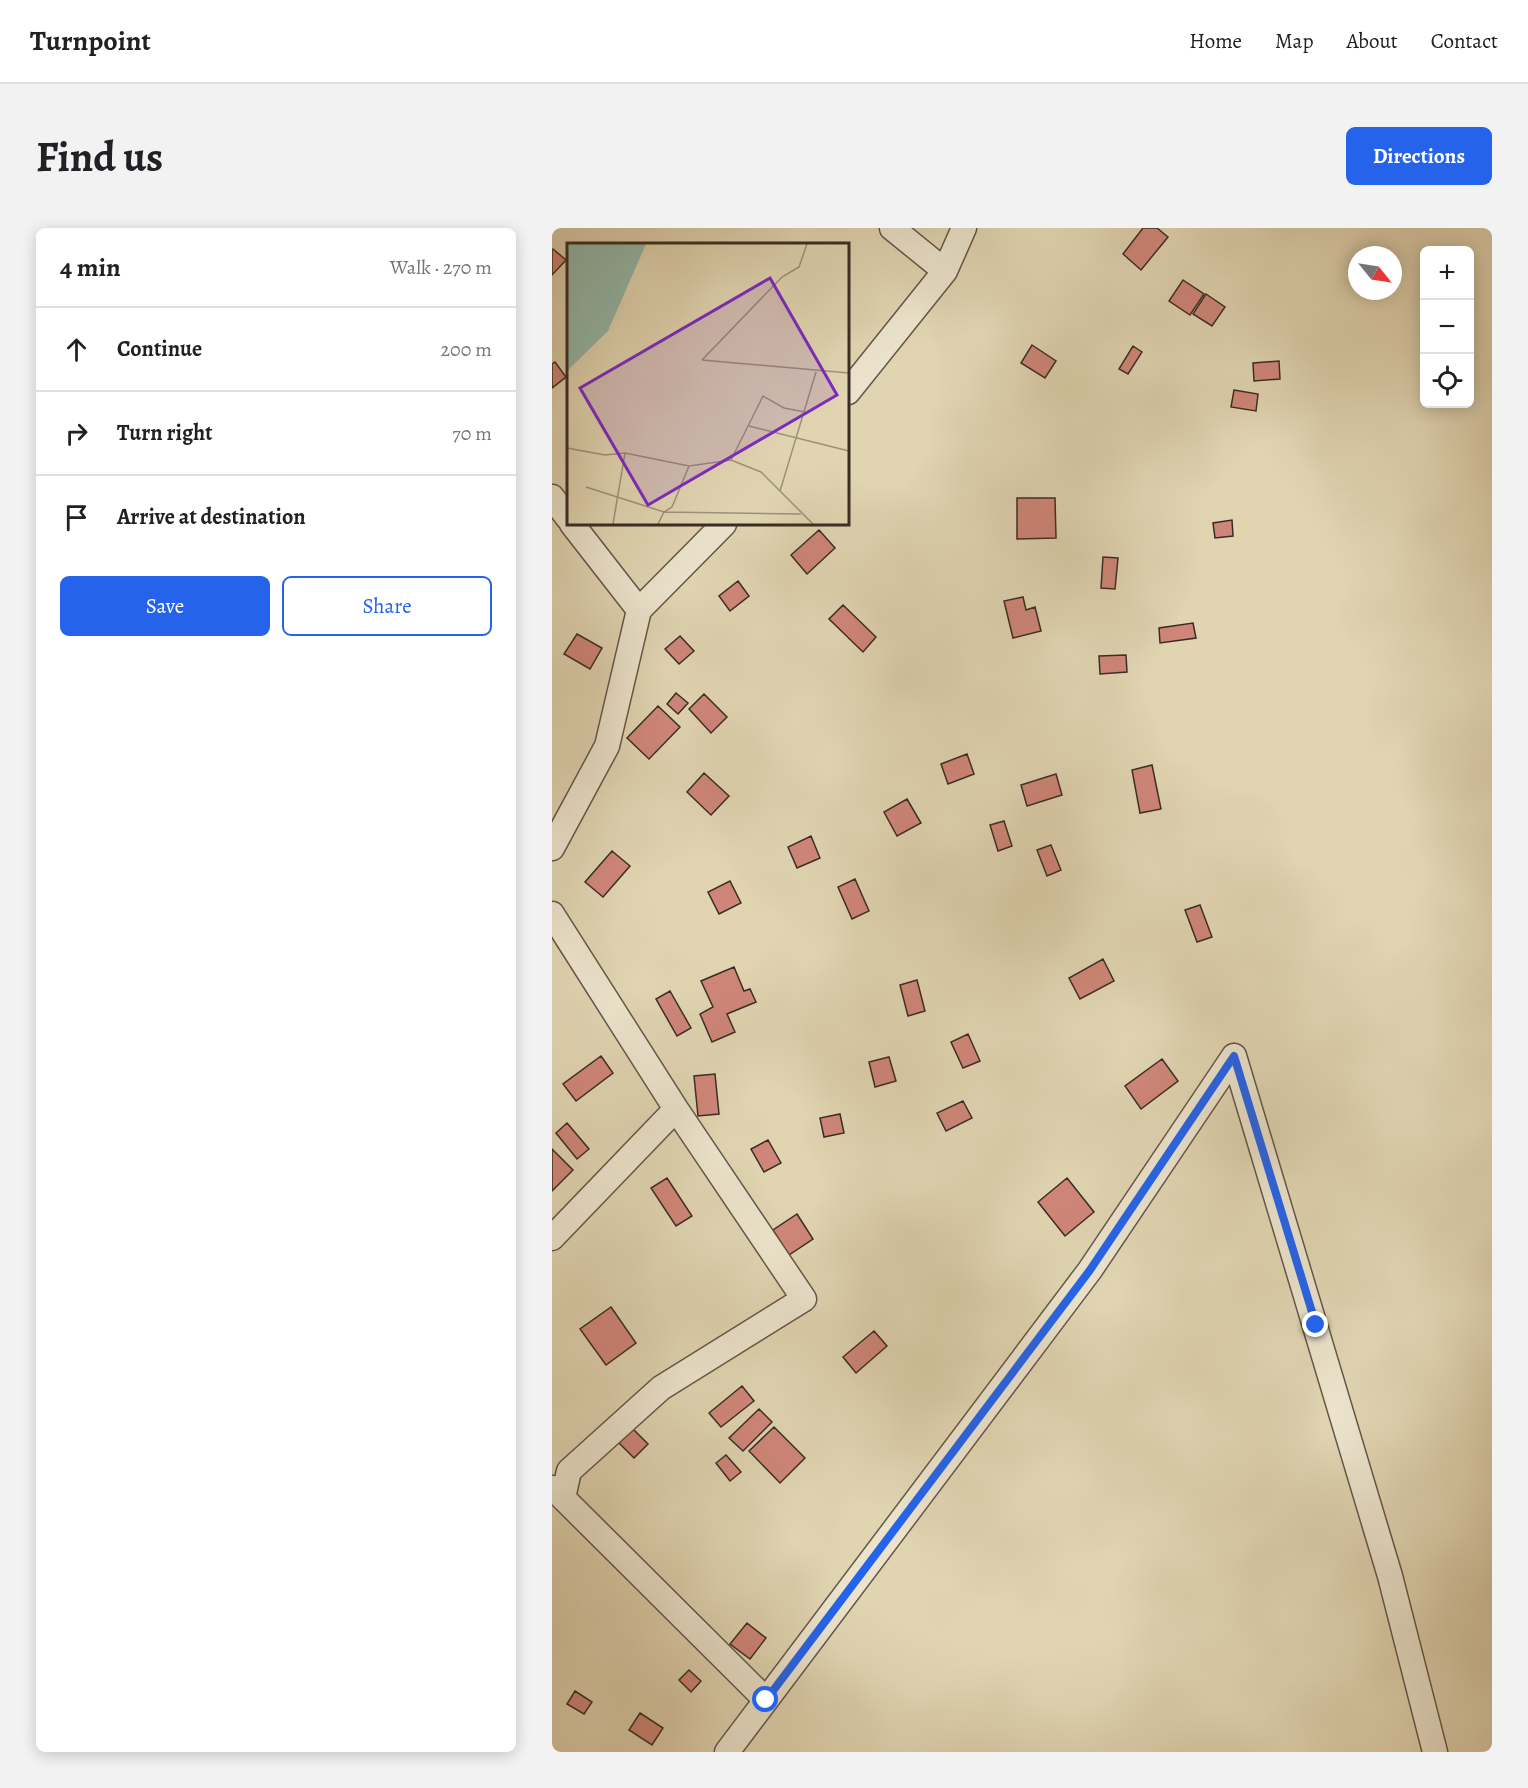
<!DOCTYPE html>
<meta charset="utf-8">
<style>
:root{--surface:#fff;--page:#f2f2f2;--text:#202124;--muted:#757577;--line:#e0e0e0;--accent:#2563eb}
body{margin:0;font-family:Alegreya,serif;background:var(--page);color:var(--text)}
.controls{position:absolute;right:18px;top:18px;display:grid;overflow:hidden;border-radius:9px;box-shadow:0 3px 15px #0003}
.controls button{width:54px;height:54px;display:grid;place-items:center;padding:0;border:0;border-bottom:2px solid var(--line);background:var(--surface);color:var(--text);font:30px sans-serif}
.compass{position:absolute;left:796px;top:18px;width:54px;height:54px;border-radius:50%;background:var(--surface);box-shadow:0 3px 15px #0003;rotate:120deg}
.stop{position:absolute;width:18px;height:18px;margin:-14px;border:4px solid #2563eb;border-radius:50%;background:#fff}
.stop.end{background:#2563eb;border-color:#fff;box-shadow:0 2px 6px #0008}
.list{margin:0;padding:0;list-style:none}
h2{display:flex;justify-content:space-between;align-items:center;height:78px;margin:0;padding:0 24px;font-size:26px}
h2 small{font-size:20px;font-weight:400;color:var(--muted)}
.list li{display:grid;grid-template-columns:39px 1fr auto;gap:18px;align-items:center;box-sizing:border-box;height:84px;padding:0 24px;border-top:2px solid var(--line)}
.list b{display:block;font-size:22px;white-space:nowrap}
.list em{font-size:20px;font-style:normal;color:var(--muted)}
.actions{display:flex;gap:12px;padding:18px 24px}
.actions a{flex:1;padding:14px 0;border:2px solid var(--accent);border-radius:9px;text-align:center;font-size:21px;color:var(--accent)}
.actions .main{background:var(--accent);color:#fff}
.icon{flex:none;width:33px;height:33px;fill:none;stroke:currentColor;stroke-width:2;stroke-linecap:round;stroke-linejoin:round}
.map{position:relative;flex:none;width:940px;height:1524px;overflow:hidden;border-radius:9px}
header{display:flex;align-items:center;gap:36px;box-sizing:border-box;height:84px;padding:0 30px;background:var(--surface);border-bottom:2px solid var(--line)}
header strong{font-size:28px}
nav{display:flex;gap:33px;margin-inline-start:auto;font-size:21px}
.intro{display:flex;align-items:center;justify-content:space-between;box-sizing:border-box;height:144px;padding:0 36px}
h1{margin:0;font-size:42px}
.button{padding:15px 27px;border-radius:9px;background:var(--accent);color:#fff;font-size:21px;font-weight:700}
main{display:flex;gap:36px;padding:0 36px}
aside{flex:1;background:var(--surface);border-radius:9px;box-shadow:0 3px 15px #0003}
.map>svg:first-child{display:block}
</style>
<header>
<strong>Turnpoint</strong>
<nav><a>Home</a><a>Map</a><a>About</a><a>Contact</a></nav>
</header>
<div class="intro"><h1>Find us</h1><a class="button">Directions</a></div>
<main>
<aside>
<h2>4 min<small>Walk · 270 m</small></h2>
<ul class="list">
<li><svg class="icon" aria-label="ahead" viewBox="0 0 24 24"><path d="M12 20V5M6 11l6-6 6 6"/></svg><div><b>Continue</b></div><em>200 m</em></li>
<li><svg class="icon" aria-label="right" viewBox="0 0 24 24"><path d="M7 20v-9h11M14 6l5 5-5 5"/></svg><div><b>Turn right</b></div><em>70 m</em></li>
<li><svg class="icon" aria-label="arrive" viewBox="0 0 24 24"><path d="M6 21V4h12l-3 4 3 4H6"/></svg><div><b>Arrive at destination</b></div></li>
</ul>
<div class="actions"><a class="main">Save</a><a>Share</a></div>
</aside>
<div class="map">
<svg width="940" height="1524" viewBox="0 0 940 1524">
<rect width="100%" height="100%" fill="#e0d4b1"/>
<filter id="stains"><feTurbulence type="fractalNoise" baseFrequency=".00333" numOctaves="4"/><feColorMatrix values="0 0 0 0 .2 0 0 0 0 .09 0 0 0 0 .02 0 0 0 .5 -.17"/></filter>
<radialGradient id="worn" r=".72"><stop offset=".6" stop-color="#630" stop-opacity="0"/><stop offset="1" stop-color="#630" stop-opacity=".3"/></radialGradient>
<!-- building -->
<path fill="#cf8679" stroke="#3a2c25" stroke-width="1.5" d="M591 0H605L616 9 589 42 571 26Z
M1 21 14 32 0 47V22Z
M631 52 652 66 638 87 617 73Z
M654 66 673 79 660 98 641 86Z
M480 117 504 133 493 150 469 135Z
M581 118 590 124 576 146 567 141Z
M727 133 728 151 702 153 701 135Z
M3 134 14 149 0 160V136Z
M682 162 706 166 704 183 679 179Z
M465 270H503L504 310 465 311Z
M680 292 681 308 663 310 661 295Z
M267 302 283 320 255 346 239 327Z
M551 329 566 330 563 361 549 360Z
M186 353 197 368 178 383 167 368Z
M471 369 474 382 483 379 489 403 461 410 452 373Z
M291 377 324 409 311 424 277 391Z
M641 395 644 410 608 415 607 400Z
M25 406 50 420 38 441 12 426Z
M128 408 142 423 127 436 113 421Z
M574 427 575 444 548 446 547 428Z
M124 465 136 475 126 486 115 476Z
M152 466 175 489 159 505 137 481Z
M106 478 128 499 97 531 75 510Z
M415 526 422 546 396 556 389 536Z
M600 537 609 581 588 585 580 542Z
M152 545 177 568 159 587 135 564Z
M504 546 510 567 475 578 469 557Z
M355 571 369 595 345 608 332 584Z
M452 593 460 618 446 623 438 597Z
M259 608 268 630 245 640 236 619Z
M499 617 509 642 495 648 485 622Z
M60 623 78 638 51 669 33 654Z
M303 651 317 683 300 691 286 659Z
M178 653 189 675 167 686 156 664Z
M648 677 660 709 645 714 633 682Z
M551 731 562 753 528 771 517 750Z
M182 739 192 763 198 761 204 774 175 786 183 804 160 814 148 786 161 779 149 753Z
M365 752 373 783 356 788 348 757Z
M118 763 139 800 125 808 104 771Z
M416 806 428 833 411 840 399 814Z
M49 828 61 845 24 873 11 856Z
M337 829 344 853 323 859 317 834Z
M610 831 626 853 589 881 573 858Z
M163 846 167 886 146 888 142 848Z
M411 873 420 890 394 903 385 885Z
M288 886 292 905 272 909 268 890Z
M15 895 37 921 25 931 4 905Z
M216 912 229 935 212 944 199 921Z
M0 921 21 942 0 963Z
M115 950 140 988 124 998 99 960Z
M515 950 542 984 513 1008 486 974Z
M245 986 261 1011 237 1027 221 1002Z
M59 1079 84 1115 54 1137 28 1101Z
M322 1103 335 1118 304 1145 291 1129Z
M190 1158 202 1173 169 1199 157 1185Z
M207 1181 220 1194 191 1223 177 1210Z
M79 1199 96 1216 82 1230 65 1213Z
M222 1199 253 1230 228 1255 197 1223Z
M174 1227 189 1244 178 1253 164 1235Z
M195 1395 214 1410 198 1431 178 1416Z
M137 1442 149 1453 139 1464 127 1452Z
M23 1463 40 1474 32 1486 15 1476Z
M88 1485 111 1500 100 1517 77 1502Z"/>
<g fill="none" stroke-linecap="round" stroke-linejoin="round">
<defs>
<path id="minor" d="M340 0 393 43
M296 164 393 43 412 0
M0 269 16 290
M20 296 87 382
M0 620 55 518 87 382 172 296
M0 686 124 881 252 1071 109 1160 17 1243 11 1270
M682 828 838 1348 883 1524
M0 1010 124 881
M1 1260 214 1472
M175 1524 538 1042 682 828"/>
</defs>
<!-- minor casing -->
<use href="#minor" stroke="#645648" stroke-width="27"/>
<!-- minor -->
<use href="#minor" stroke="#ebe3cc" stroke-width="24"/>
</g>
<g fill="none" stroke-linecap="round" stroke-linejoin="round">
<!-- route -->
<path stroke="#2563eb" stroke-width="8" d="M214 1472 538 1042 682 828 764 1097"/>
</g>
<!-- overview -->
<g transform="translate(15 15)">
<rect width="282" height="282" fill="#e0d4b1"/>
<path d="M0 1H79L41 88 0 128Z" fill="#94b8aa"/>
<path fill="none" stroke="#9e9179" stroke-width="1.5" d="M135 117 215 34 232 24 240 1M135 117 282 130M182 183 282 208M0 205 38 212 58 210 122 223 164 217 194 229 246 281M164 217 196 153 217 165 238 169M19 244 97 269 234 271M213 248 249 129M46 281 58 210M91 281 97 269 105 264 122 223"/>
<path fill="#7b2cbf" fill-opacity="0.15" stroke="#7b2cbf" stroke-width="3" d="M203 35 270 152 81 262 13 145Z"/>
<rect width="282" height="282" fill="none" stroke="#3a2c25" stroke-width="3"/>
</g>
<rect width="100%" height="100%" filter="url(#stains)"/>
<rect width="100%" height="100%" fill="url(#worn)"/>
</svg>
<div class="controls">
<button>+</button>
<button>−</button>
<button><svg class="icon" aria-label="locate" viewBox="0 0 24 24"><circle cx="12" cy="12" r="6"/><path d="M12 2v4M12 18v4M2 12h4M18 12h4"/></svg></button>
</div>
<svg class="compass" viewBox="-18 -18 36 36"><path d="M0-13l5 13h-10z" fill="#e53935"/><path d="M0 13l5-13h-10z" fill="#757577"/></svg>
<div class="stop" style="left:214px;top:1472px"></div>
<div class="stop end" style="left:764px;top:1097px"></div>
</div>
</main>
